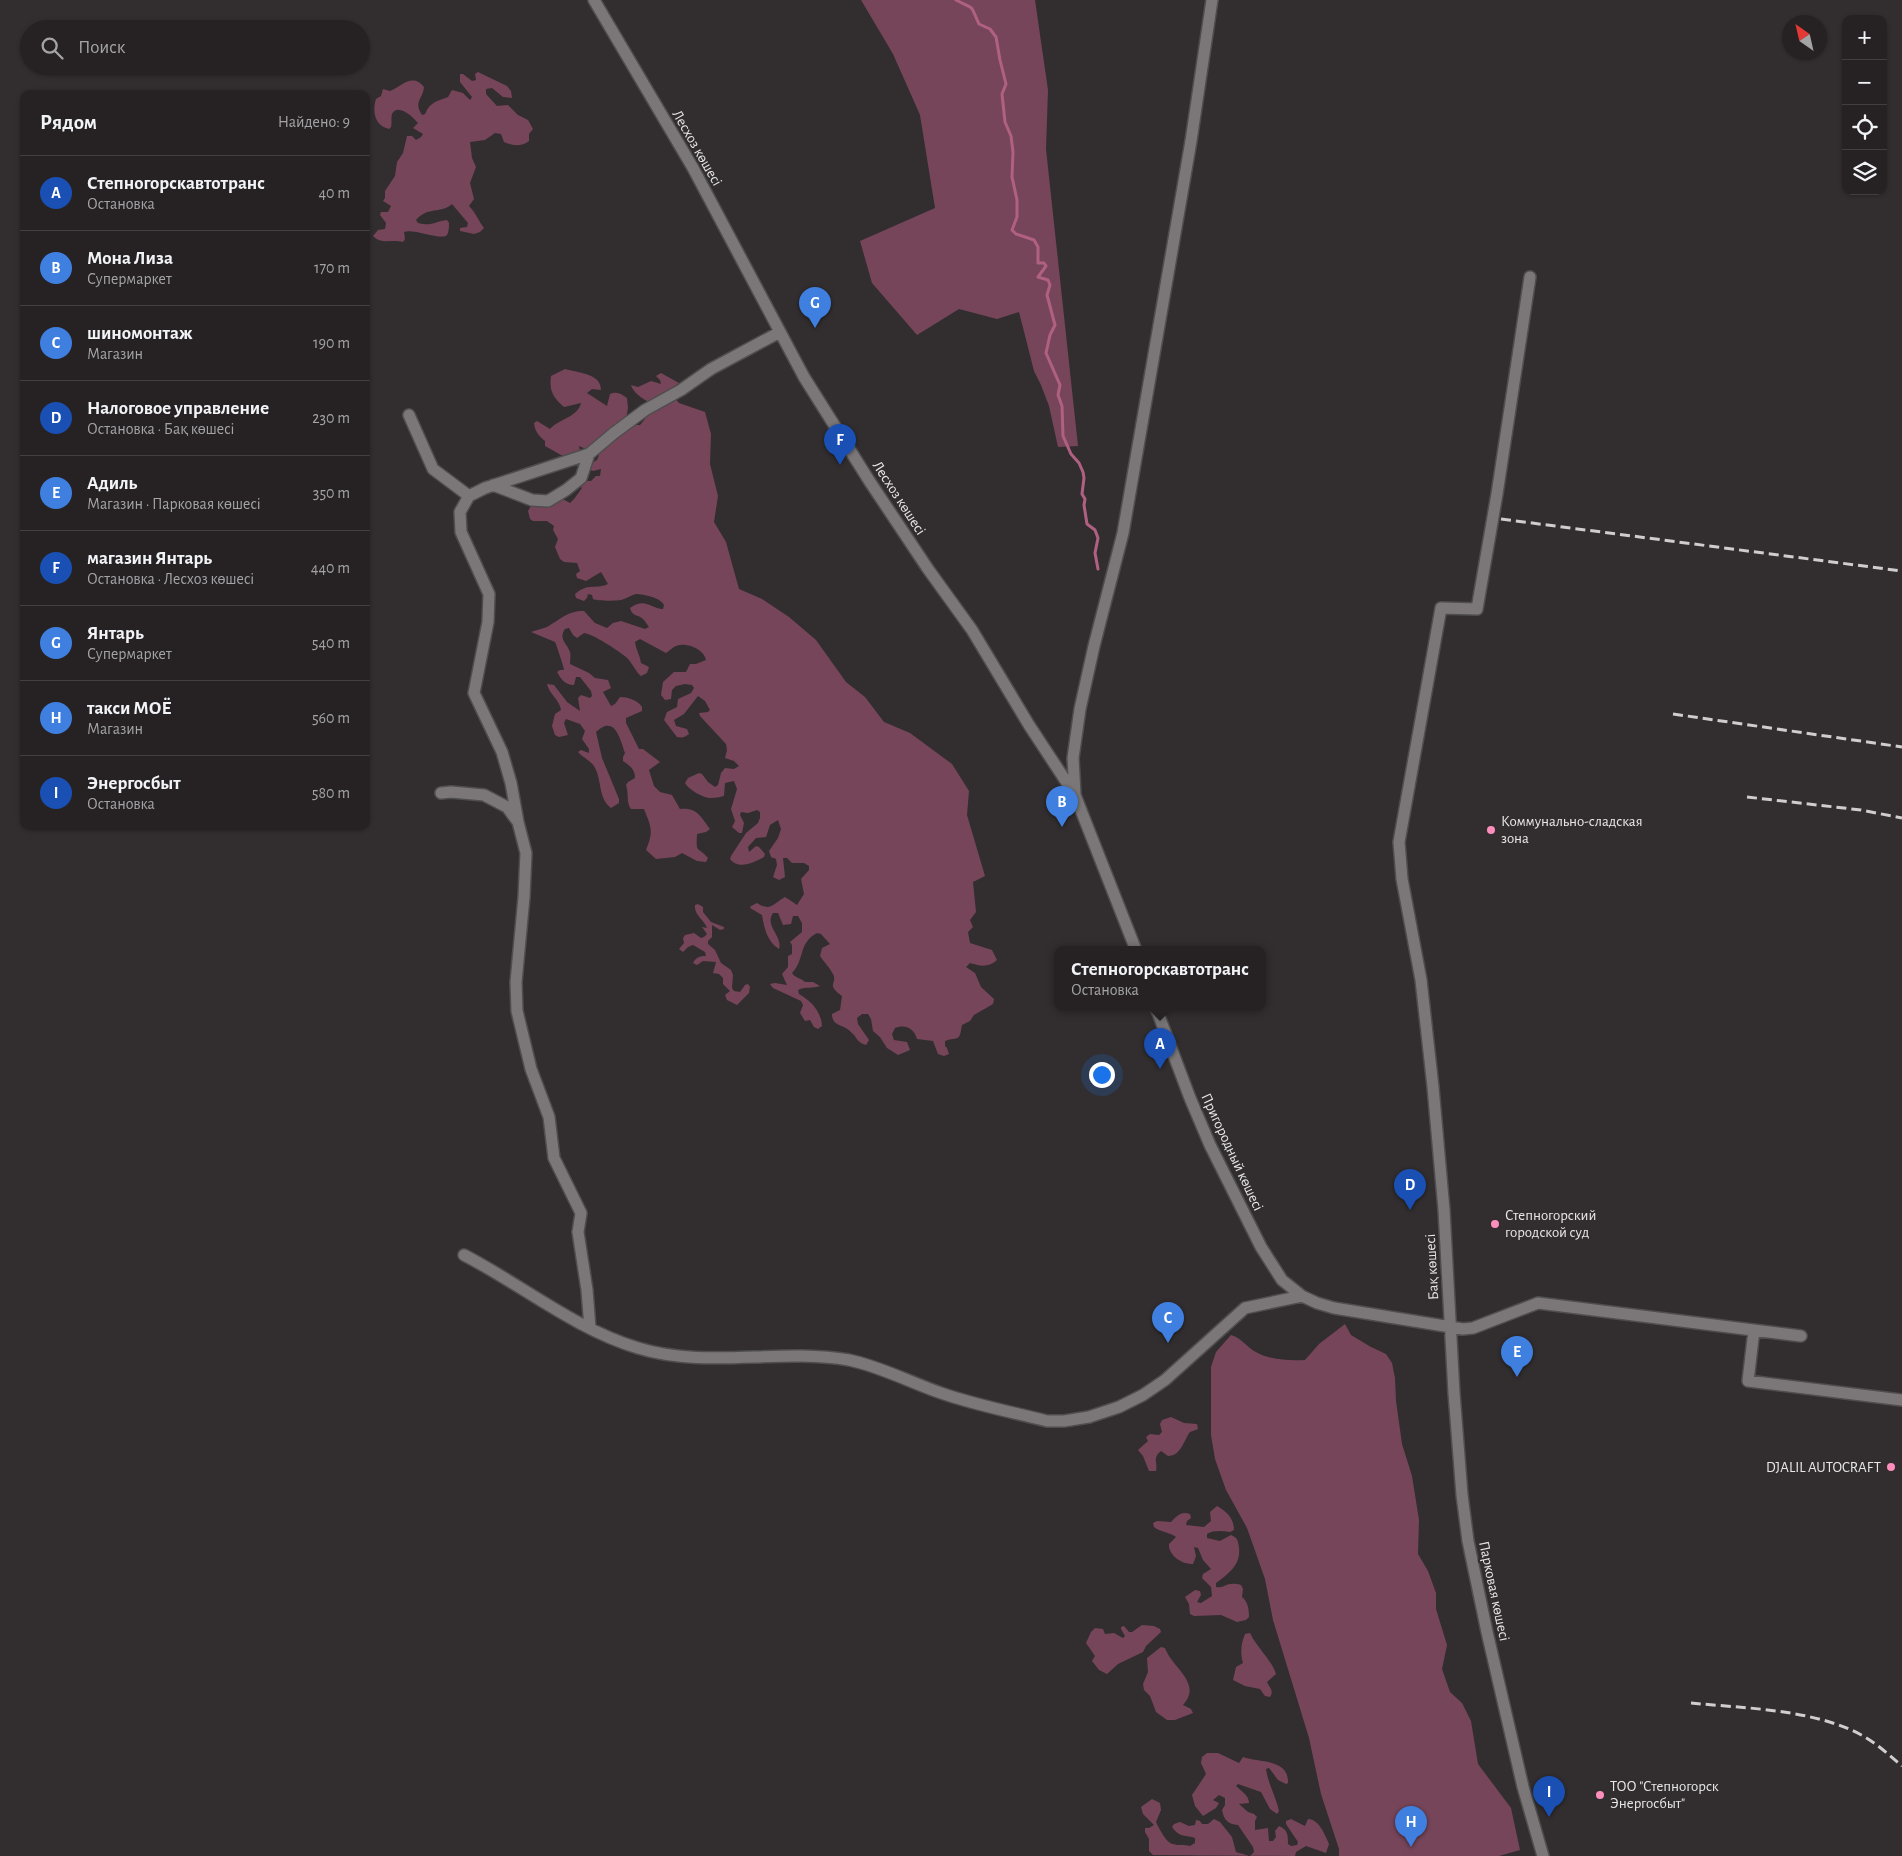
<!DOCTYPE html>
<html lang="ru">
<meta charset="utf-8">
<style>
:root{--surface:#262223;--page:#322f30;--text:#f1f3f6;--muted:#a4a4a6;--line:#423f41;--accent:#bca0f2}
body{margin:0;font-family:"Alegreya Sans",sans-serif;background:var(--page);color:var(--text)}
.controls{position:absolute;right:15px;top:15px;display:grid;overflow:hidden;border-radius:10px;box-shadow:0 1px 4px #0004}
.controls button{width:45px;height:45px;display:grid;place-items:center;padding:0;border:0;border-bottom:1px solid var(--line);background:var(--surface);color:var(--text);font:25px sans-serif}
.compass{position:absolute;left:1782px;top:15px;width:45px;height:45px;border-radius:50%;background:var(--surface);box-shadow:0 1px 4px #0004;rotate:326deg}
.you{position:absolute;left:1101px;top:1074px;width:18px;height:18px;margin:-12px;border:4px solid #fff;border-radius:50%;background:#1a73e8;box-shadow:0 0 0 8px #1a73e833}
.badge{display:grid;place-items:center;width:32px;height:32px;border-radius:50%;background:var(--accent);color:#fff;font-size:16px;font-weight:700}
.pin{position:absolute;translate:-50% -41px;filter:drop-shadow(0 1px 2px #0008)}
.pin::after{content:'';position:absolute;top:26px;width:18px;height:15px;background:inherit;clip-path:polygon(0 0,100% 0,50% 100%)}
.popup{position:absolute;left:1054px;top:946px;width:212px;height:65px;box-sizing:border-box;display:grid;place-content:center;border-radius:10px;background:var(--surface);filter:drop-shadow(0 1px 4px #0005);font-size:16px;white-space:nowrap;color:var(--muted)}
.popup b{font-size:19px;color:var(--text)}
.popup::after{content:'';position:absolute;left:50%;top:100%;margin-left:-10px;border:10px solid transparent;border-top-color:var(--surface)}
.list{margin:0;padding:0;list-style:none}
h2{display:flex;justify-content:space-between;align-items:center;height:65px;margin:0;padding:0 20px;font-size:21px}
h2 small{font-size:16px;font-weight:400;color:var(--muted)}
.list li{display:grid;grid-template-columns:32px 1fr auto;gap:15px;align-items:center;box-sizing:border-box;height:75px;padding:0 20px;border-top:1px solid var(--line)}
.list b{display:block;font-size:19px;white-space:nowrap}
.list p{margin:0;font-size:16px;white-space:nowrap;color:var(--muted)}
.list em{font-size:16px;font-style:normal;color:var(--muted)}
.icon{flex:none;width:28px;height:28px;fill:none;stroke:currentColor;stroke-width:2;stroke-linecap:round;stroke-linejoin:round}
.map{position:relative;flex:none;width:1902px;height:1856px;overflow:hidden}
.search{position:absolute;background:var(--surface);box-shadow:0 1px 4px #0004;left:20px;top:20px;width:350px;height:55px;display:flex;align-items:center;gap:12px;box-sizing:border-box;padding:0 18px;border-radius:28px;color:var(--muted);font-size:19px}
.panel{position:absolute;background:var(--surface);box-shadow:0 1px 4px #0004;left:20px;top:90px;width:350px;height:740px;border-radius:10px}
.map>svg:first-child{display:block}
</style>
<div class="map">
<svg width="1902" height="1856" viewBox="0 0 1902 1856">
<rect width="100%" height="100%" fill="#322e2f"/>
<!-- green -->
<path fill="#764559" d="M861 0H1035L1048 90 1046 149 1078 446 1058 447 1049 406 1041 385 1034 371 1019 312 997 319 959 309 917 335 872 283 860 241 935 208 920 115 893 54Z
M478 72 507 86 511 91 512 98 503 97 492 88 486 89V94L497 106 508 105 518 115 528 120 533 129 529 134V141C521 147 513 146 504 142L501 134 495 133 485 140 470 142 472 158 476 167 470 183 474 199 469 206C476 213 478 220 484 228L480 232 474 234 460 231V228L467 227 468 223 452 204C441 214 428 206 416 220L418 223C432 227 435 221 447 220L449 223C449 226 449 232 447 235 442 241 413 228 404 232L405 239 403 242C391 239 382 245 373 236L378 230 385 229 386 223 380 215 381 212H388L391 206 383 201 385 198V191L395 176 397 162 403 153 407 136H412L416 140 421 137 423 134 413 128 418 123C414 118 398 102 392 114 391 117 392 124 391 127L389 129C375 126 372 112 376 99L381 96 383 89 390 91C401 87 412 72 424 87 423 99 413 102 422 115L425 114C430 102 437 101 448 97L452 90 463 93 470 100 472 97 460 82V74H463L472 81 476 80 475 74Z
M565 369C578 373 601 373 601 390L592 389 587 393 607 406 610 394C618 391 621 394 627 398L628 408 626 419 633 425H640L645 419 646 412 651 409 656 411 657 409C650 401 635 397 631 385L638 387 651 381 661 384 660 380 656 376 661 373 679 383 669 391 679 403 705 412 711 434 710 464 718 496 714 522 726 542 739 589 762 599 789 617 816 640 846 682 865 697 884 722 910 733 952 764 969 791 967 815 985 876 973 882 976 912 970 920 973 927 968 932 970 943 992 950 997 960C988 968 980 966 970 963L966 967 975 973 981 987 994 999 993 1004 974 1015 970 1021 962 1025C959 1043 959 1036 945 1041V1046L947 1048 949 1054 944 1056 938 1054 933 1041 917 1039C914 1028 905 1024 895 1028L892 1034 894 1040 907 1042 910 1050 898 1055 887 1048 880 1037 873 1031 871 1019 868 1014H862L857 1018 858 1024 869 1040 866 1045C857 1043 857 1037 851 1032 844 1024 832 1027 832 1014L840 1010 842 996C825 984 838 984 833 974 830 968 824 962 820 956L822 948 830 944 821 934 817 933C798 943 805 960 792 973 795 978 801 978 805 982H813L820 986C812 989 807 986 798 990L799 994C811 1001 821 1011 822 1026L818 1029 814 1027 810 1020 805 1021 800 1013 803 1005 801 1001 773 988 770 984 775 983 787 985 782 974 788 967V956L792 954V945L790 942 802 932V923L798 916H793L791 924 783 925 778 913H773C764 926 783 936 779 949 767 942 764 927 762 915L750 908 751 906 757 903C770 912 773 904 785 897L797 905 804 894 801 879 809 870V866L804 863H792L787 858H783L785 877 779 880 773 877 777 865 776 859 771 857 769 851 778 838 781 829 778 820 770 825 766 837 756 838 748 847 749 852 756 846 759 847 765 854 764 857C753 863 739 870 730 859L731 856 746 833 758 823 760 818V812L757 810 748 813 741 812 740 815 744 823 742 833H739L732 827 735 821 731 809 737 789 734 781 725 783 724 796C720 797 715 798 711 798 703 798 689 790 685 783L688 778 699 773 702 774 708 782 715 787 718 785 721 773 725 768 734 769 739 766 734 761 725 758 727 750 726 744 700 716 699 713 708 712 710 710 705 701 698 696 684 714 674 720 676 726 687 729 689 734C685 737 683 738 677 737L664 720 667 712 677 707 678 699 691 693 694 688 692 685 685 684 676 686 672 690 671 699 665 700 661 695 663 682 674 672H686L690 664H696L706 660C704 649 686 642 676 646 673 647 669 651 666 653L640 639 635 642C636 650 640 655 641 663L649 667 647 673 641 676C635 671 632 662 626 657 617 650 595 635 584 633L577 638 573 635 569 628 565 629C558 639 567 643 570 652 571 655 570 661 570 664L589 673 595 678 608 680 611 688 603 692 611 706 615 704 620 697C627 697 638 700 642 707V711L626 718V723L639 749H643L660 762 649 770 654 786 660 792 672 795 680 809C697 807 701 817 710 829L706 832 697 834C696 855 697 845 708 858L706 862 697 861 682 853 675 857 656 859 646 850C654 831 651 827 644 809H631C626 803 629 793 626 785L628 782 635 778C635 769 630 766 623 761V757L625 753C620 739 615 714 596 732L602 758 619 799V803L611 808C598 798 602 781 595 768 592 761 583 758 578 752L581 750 589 753V749L582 739 585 731 580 724 566 719 564 723 568 735 559 737 555 735 552 726 555 714 561 710C560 700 549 694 547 684L554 685 567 702 580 711 578 698 581 695 590 698 592 696 591 691 580 677H576L574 685C565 685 561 679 557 672L560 670H564C564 667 556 644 555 642L531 632C536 630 542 629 547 627 561 619 567 611 584 611L595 623 607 628 613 623 621 621 645 629 649 627C647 625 646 622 644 620 639 614 632 617 630 608 646 597 650 609 663 609L664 605C661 598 644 594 636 594 631 595 626 599 621 600 616 601 597 601 593 599L592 595 588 594 587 598 584 601 576 598 575 594C589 582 595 590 608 584L601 572 586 581 577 578 576 574 580 571 577 563 564 562 560 559 555 547 558 539 553 530 554 526 547 521H533L530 519 528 511 532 504 561 498 570 503 574 499 582 488 579 485 580 481H591L596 476H600L601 469 593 471 588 469 590 464 597 460 599 455 579 446 581 455H561L545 446V441C539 436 535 432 534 423L537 421 550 429C559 419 578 417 581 403L564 407C553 397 549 391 551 376Z
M698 904 703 907V912L711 922 724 927V929L720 930 712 925V937L708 941V944L715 950 721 963 731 970 733 975 732 988 734 991 740 992 745 985 748 984 750 987 749 993 737 1005 727 1000 725 995 730 991 723 984V978L719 974 713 973 716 962 703 961 697 965 693 963C696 957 700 956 706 956L705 952 693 945 688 947 683 952 679 949 684 943 683 938 685 935 694 933 701 938 704 937 707 934 702 927 707 928C704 919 694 916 695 905Z
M1345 1324 1351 1335 1371 1347 1386 1354 1392 1363 1395 1378 1396 1401 1402 1444 1412 1476 1419 1520 1418 1554 1428 1571 1436 1593V1609L1447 1645 1442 1669 1450 1692 1462 1703 1471 1721 1478 1764 1511 1808 1520 1850 1499 1856H1339V1849L1321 1794 1309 1738 1273 1620 1265 1579 1247 1528 1226 1490 1215 1459 1211 1435V1367L1216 1352 1231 1335C1241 1338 1246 1346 1254 1351 1268 1360 1289 1361 1305 1360L1319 1344Z
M1171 1417 1184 1423 1197 1424 1198 1429 1190 1432C1184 1440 1181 1456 1168 1456L1161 1451C1152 1458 1158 1463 1156 1471H1149L1143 1456 1138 1450 1148 1441 1146 1437 1150 1434 1159 1435 1162 1432 1160 1424 1162 1420Z
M1217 1506C1226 1511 1234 1518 1234 1530L1230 1532C1222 1531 1214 1530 1207 1534V1538L1220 1541 1231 1535C1238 1538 1238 1541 1239 1548 1241 1565 1228 1574 1216 1583V1587C1226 1589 1225 1581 1241 1585L1243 1589 1242 1597C1248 1602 1249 1609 1249 1617L1246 1620 1237 1622 1221 1615 1194 1616 1190 1614 1189 1604 1185 1597 1195 1590 1200 1591 1201 1595 1197 1602 1201 1603 1212 1596 1211 1587 1202 1578 1203 1574 1211 1569 1203 1560 1198 1548 1194 1547 1196 1556 1193 1564C1182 1565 1168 1555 1169 1544L1176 1537C1169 1532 1160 1532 1154 1527L1153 1523 1157 1521 1171 1522C1177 1516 1181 1511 1190 1514L1191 1518 1187 1521 1186 1525 1204 1527 1211 1521 1210 1512Z
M1142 1625 1154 1626 1160 1629 1161 1632 1146 1646 1143 1652 1118 1664 1107 1674 1099 1670 1092 1661 1095 1656 1086 1643 1091 1632 1095 1628 1103 1629 1105 1634 1114 1633 1123 1638 1125 1636 1121 1629V1627L1124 1626 1129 1632H1132Z
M1250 1633C1257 1648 1271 1659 1276 1674L1267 1682C1270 1688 1274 1691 1270 1697L1265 1696 1260 1689 1245 1686 1233 1680 1236 1667 1243 1663C1240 1653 1241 1644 1245 1634Z
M1161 1647 1165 1648C1172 1668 1203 1683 1183 1705L1191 1709 1193 1713 1175 1720H1167L1156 1712 1150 1696 1144 1690 1143 1684 1148 1672 1147 1658Z
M1207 1753H1218L1239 1763 1243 1757C1258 1763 1289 1758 1288 1783L1286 1784 1278 1780 1269 1768 1266 1769C1268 1784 1276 1797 1279 1811L1277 1814 1270 1809 1261 1792 1238 1784 1236 1786C1241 1791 1249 1795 1249 1803L1239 1804 1248 1812 1254 1814 1257 1817 1255 1821V1830L1268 1828 1269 1841H1273L1276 1837 1275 1831 1279 1826C1288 1830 1288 1835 1288 1844L1291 1846 1297 1845 1298 1842 1286 1824V1821L1291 1819 1305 1826 1308 1819C1319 1819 1325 1835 1329 1844L1326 1853 1306 1846 1296 1852 1295 1856 1153 1855 1149 1851V1839L1145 1832V1828H1149L1154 1825 1143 1814 1141 1807 1152 1799 1160 1803 1161 1810 1156 1822C1159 1828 1166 1843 1173 1844 1179 1846 1184 1844 1190 1846L1195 1843V1838C1183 1834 1180 1838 1172 1827L1174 1824 1180 1822 1189 1826 1195 1825 1196 1820 1200 1821 1202 1824H1208L1214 1819 1220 1822 1232 1837 1236 1852 1250 1856 1254 1852 1253 1847 1238 1825C1228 1824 1224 1820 1222 1810L1225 1805V1798L1219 1795 1213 1800 1219 1803 1216 1808 1203 1816 1195 1806 1192 1795 1206 1774 1201 1763 1202 1757Z"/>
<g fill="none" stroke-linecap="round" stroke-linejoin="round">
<!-- stream -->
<path stroke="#b06182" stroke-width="3" d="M956 0C977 11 969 3 979 24L990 29 996 37 1000 60 1006 84 1002 94 1005 122 1011 136 1013 152 1012 177 1017 200V217L1012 230 1016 234 1034 240 1038 247V263H1044L1046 266 1038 277 1048 280 1050 285 1047 295 1055 325 1050 335 1046 353 1060 385 1058 395 1062 406 1063 436 1071 454 1079 463 1083 472 1084 478 1082 494 1085 499 1084 505 1087 524 1095 530 1098 538 1095 553 1098 569"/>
<defs>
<path id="minor" d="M594 0 693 168 804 377 870 482 928 569 972 630 1029 725 1075 795 1136 950
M1530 277 1497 494 1477 609 1441 608 1399 842 1402 879 1421 980 1433 1087 1444 1210 1454 1393 1462 1495 1468 1541 1487 1632 1523 1787 1543 1856
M409 415 433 469 469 496
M493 485 532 500 548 501 566 490 581 478 589 454
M441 793 451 792 484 795 507 807 518 822 526 853 524 897 516 982 517 1011 531 1069 549 1117 554 1158 581 1213 578 1232 587 1290 590 1328
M1075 794 1073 758 1080 709 1094 646 1123 533 1191 141 1212 0
M518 822 511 783 502 752 474 693 488 622 489 594 461 532 460 512 469 496 485 488 589 454 614 433 645 410 681 390 711 369 780 332
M1156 1008 1190 1098 1210 1145 1261 1247 1282 1280 1302 1296 1317 1303 1334 1308 1463 1329 1473 1328 1538 1303 1801 1336
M464 1255C522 1285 575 1329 638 1348 706 1369 779 1348 849 1360 879 1366 912 1383 941 1393 975 1405 1012 1412 1047 1421H1064L1089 1417 1119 1407 1143 1395 1165 1380 1245 1308 1302 1296
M1754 1330 1748 1381 1902 1400"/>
</defs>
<!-- minor casing -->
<use href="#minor" stroke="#4f4d4e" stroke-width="14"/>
<!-- minor -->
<use href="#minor" stroke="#7b7779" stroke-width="11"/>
<!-- rail -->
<path stroke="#d0cdce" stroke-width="3" stroke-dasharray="10 5" stroke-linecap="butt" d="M1501 519 1902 571
M1673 714 1902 747
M1747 797 1861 810 1902 818
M1691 1703C1742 1708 1802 1709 1849 1729 1869 1737 1886 1752 1902 1766"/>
</g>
<!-- markers -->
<g fill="#fe8ebc" stroke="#322e2f" stroke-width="2">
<circle cx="1491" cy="830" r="5"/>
<circle cx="1495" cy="1224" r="5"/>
<circle cx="1891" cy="1467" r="5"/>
<circle cx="1600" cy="1795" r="5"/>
</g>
<g text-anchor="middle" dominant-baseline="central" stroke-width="4.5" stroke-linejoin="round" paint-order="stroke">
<!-- street labels -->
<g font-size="15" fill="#e8e6e7" stroke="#322e2f">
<text transform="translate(697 148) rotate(60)">Лесхоз көшесі</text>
<text transform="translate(899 498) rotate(57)">Лесхоз көшесі</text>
<text transform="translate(1232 1152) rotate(65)">Пригородный көшесі</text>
<text transform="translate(1432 1267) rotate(-93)">Бақ көшесі</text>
<text transform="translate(1494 1591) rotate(78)">Парковая көшесі</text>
</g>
<!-- poi labels -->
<g font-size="15" fill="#e8e6e7" stroke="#322e2f" text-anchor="start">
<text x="1501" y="821">Коммунально-сладская<tspan x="1501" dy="17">зона</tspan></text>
<text x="1505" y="1215">Степногорский<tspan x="1505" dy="17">городской суд</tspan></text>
<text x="1881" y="1467" text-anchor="end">DJALIL AUTOCRAFT</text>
<text x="1610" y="1786">ТОО "Степногорск<tspan x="1610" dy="17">Энергосбыт"</tspan></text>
</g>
</g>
</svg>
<div class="controls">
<button>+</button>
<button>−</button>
<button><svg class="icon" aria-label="locate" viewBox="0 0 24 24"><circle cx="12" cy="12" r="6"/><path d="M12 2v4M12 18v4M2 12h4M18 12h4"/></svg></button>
<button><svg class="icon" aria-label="layers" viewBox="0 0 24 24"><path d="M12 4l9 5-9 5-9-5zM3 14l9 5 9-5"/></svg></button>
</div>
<svg class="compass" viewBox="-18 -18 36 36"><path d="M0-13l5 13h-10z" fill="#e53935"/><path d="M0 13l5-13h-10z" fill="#a4a4a6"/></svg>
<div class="you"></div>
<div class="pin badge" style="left:1160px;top:1069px;background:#1a4fb4">A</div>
<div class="popup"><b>Степногорскавтотранс</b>Остановка</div>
<div class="pin badge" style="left:1062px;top:827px;background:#3f7fe0">B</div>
<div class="pin badge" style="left:1168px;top:1343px;background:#3f7fe0">C</div>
<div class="pin badge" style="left:1410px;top:1210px;background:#1a4fb4">D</div>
<div class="pin badge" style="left:1517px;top:1377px;background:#3f7fe0">E</div>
<div class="pin badge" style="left:840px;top:465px;background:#1a4fb4">F</div>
<div class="pin badge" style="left:815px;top:328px;background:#3f7fe0">G</div>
<div class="pin badge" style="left:1411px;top:1847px;background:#3f7fe0">H</div>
<div class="pin badge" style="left:1549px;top:1817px;background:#1a4fb4">I</div>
<div class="search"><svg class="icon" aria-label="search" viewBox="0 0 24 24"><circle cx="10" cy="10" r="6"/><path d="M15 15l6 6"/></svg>Поиск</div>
<section class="panel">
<h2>Рядом<small>Найдено: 9</small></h2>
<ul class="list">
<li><span class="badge" style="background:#1a4fb4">A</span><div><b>Степногорскавтотранс</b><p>Остановка</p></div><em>40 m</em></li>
<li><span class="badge" style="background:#3f7fe0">B</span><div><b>Мона Лиза</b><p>Супермаркет</p></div><em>170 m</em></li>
<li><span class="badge" style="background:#3f7fe0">C</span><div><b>шиномонтаж</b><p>Магазин</p></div><em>190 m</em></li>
<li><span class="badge" style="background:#1a4fb4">D</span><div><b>Налоговое управление</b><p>Остановка · Бақ көшесі</p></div><em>230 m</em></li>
<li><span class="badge" style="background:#3f7fe0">E</span><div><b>Адиль</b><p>Магазин · Парковая көшесі</p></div><em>350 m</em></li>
<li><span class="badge" style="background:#1a4fb4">F</span><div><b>магазин Янтарь</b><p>Остановка · Лесхоз көшесі</p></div><em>440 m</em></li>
<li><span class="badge" style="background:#3f7fe0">G</span><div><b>Янтарь</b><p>Супермаркет</p></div><em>540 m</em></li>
<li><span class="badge" style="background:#3f7fe0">H</span><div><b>такси МОЁ</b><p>Магазин</p></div><em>560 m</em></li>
<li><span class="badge" style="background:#1a4fb4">I</span><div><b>Энергосбыт</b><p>Остановка</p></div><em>580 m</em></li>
</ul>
</section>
</div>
